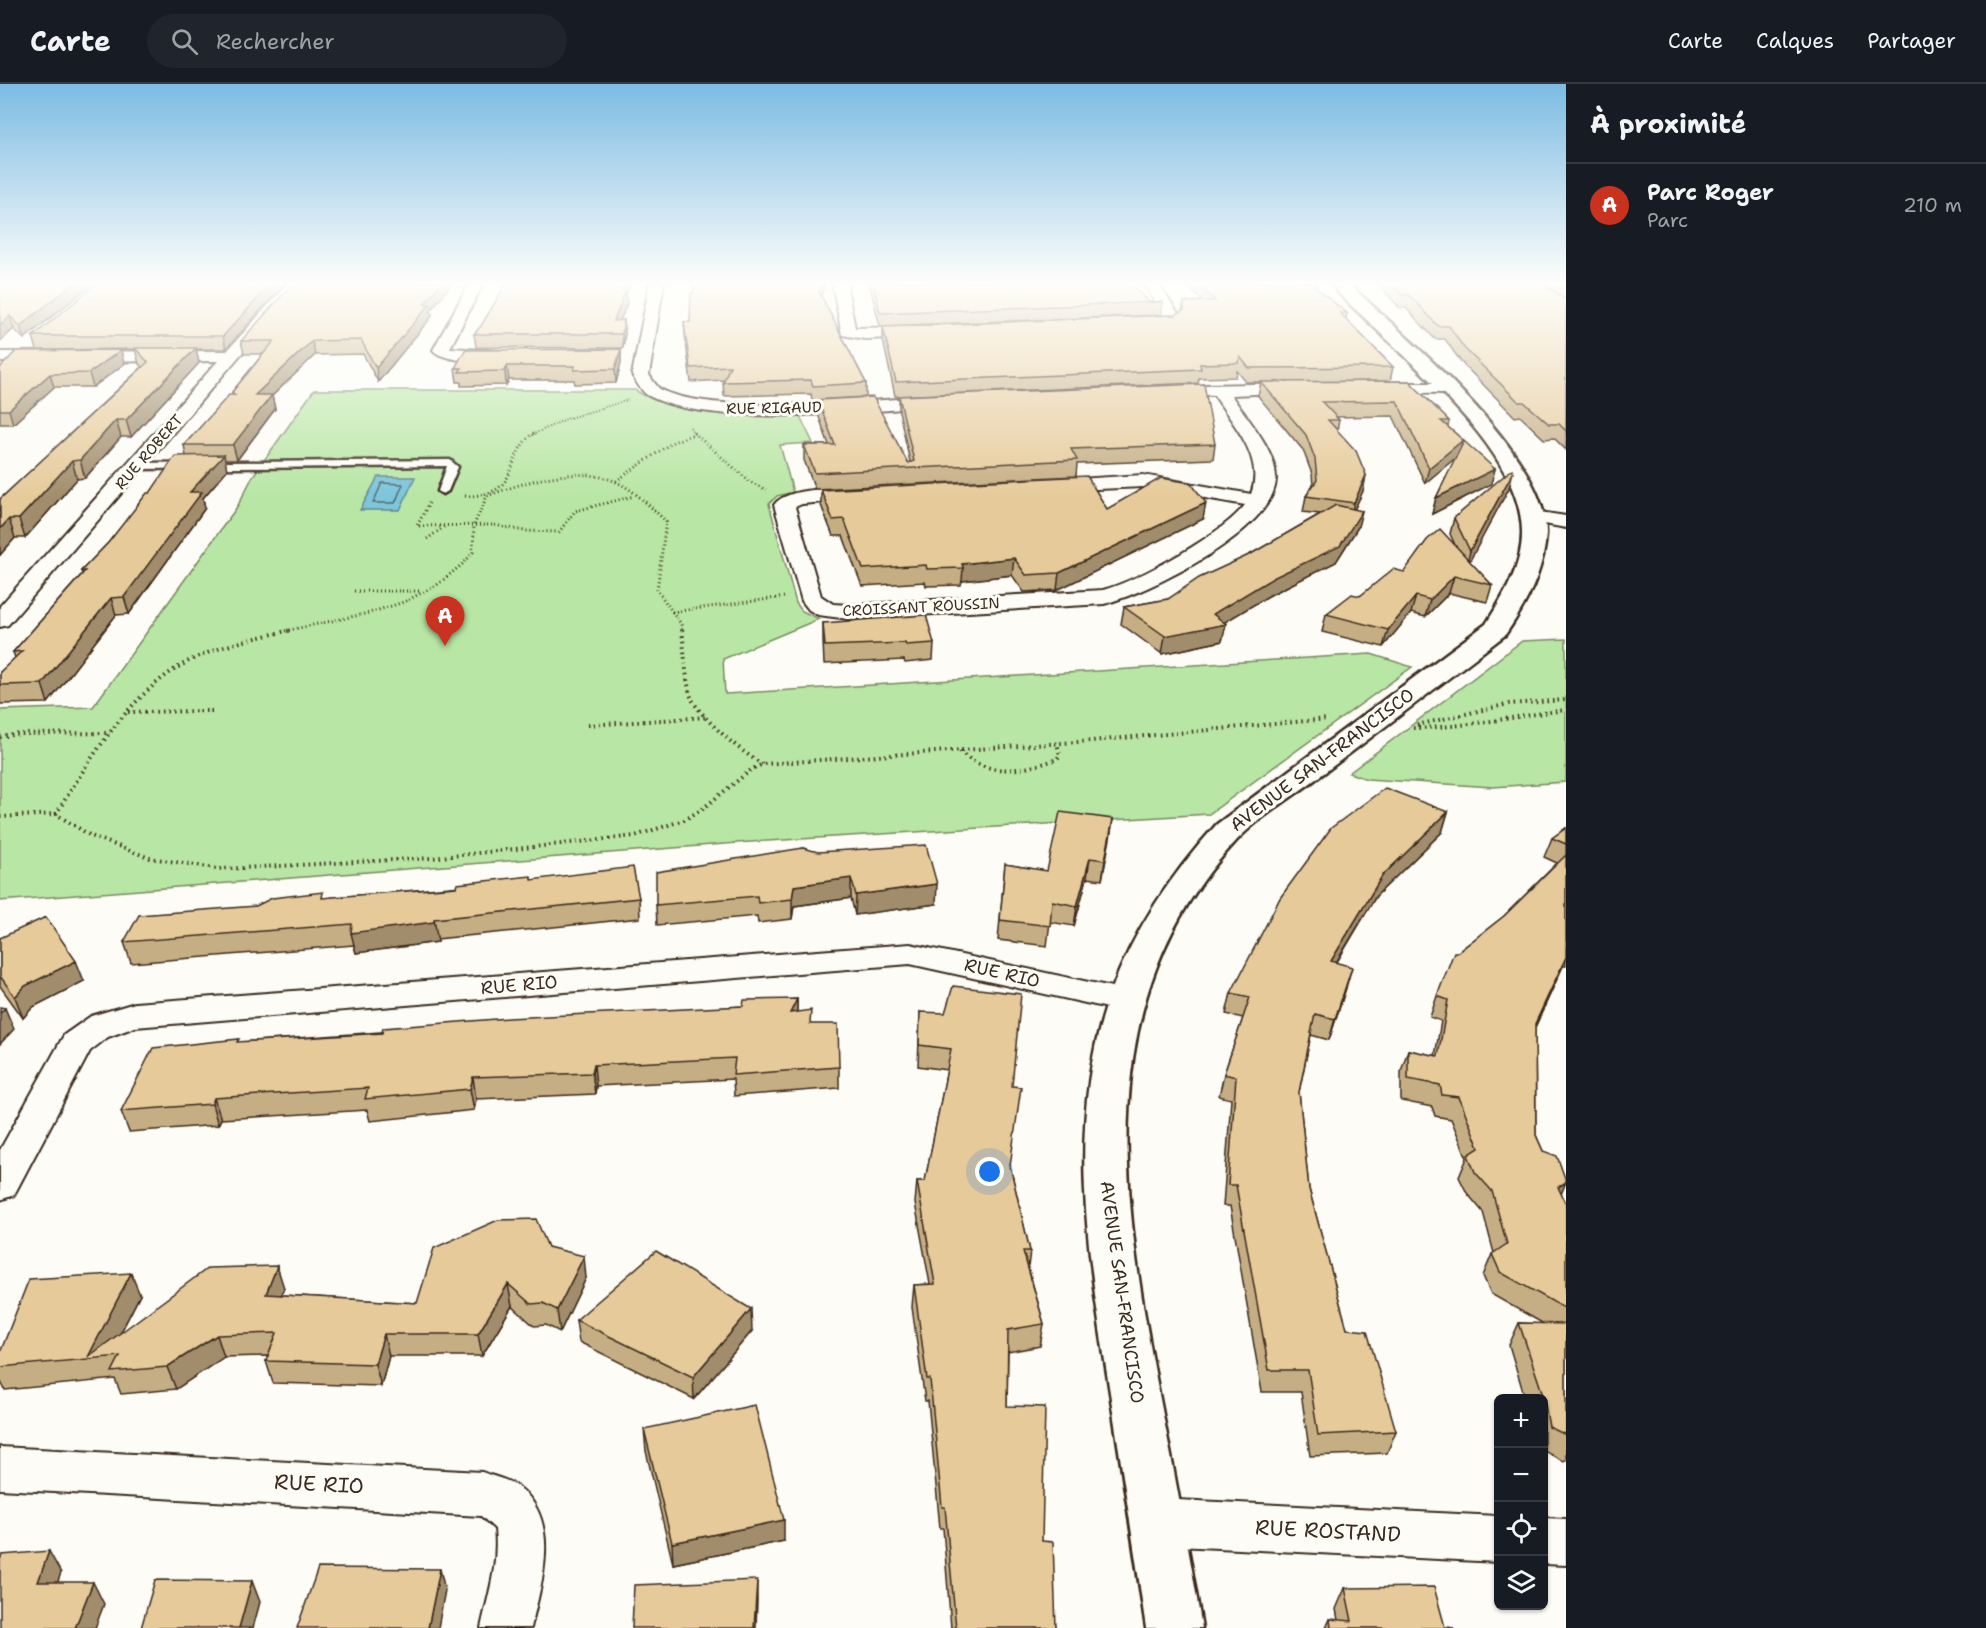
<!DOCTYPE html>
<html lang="fr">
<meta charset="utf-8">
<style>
:root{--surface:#171b24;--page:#20242c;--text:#f1f3f6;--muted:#9ea1a6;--line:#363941;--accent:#c8321e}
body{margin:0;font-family:"Shantell Sans",sans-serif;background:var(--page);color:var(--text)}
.controls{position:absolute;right:18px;bottom:18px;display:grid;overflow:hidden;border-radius:9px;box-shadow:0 2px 4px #0004}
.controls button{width:54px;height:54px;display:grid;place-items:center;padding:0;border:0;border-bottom:2px solid var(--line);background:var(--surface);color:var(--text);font:30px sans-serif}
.you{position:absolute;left:990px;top:1088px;width:21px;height:21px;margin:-15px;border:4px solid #fff;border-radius:50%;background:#1a73e8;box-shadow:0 0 0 9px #1a73e833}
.badge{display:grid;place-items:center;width:39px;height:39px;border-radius:50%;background:var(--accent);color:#fff;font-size:20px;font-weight:700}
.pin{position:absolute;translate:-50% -50px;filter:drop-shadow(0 2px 3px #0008)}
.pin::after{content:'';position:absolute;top:32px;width:21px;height:18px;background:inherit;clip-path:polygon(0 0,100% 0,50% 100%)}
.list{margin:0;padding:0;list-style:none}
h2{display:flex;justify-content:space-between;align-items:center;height:78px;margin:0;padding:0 24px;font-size:26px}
h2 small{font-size:20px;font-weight:400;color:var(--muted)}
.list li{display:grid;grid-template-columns:39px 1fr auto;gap:18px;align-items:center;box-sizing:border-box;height:84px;padding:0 24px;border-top:2px solid var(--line)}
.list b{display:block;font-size:22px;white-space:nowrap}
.list p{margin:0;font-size:20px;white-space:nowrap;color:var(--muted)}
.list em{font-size:20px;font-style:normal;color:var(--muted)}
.icon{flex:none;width:33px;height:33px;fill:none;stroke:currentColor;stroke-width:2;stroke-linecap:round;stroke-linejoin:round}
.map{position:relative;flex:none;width:1566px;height:1544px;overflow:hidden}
header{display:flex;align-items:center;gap:36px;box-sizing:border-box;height:84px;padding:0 30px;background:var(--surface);border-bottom:2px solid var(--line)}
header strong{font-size:28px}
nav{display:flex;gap:33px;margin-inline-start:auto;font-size:21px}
.search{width:420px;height:54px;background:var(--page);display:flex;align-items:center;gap:15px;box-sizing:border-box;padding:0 21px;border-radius:33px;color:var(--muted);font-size:22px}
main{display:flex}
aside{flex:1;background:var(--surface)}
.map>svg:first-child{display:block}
</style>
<header>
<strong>Carte</strong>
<div class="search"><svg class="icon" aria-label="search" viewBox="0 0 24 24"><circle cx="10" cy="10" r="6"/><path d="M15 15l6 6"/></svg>Rechercher</div>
<nav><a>Carte</a><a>Calques</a><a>Partager</a></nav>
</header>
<main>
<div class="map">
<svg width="1566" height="1544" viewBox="0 0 1566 1544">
<rect width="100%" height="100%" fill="#fdfcf7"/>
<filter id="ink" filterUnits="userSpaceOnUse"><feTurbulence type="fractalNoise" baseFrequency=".0167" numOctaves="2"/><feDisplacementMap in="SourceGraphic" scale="12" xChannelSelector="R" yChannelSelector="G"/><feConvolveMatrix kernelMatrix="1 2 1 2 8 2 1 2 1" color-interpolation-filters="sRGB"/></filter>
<g filter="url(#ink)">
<!-- green -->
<path fill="#b8e6a4" stroke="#7a8861" stroke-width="1.5" d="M314 306H635C682 336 744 330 798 328L813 359 780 361 793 408 777 412 769 420 796 519 802 527 819 535 723 575 725 610 1371 570 1412 583 1209 730 750 758 0 817V626L93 623 237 423 253 392Z
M1566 555V698L1493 703 1367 695 1349 689 1522 557Z"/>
<!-- water -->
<path fill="#7bc5db" stroke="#61878f" stroke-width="1.5" d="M378 393H415L400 426H360Z"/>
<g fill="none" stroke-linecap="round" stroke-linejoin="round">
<!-- shore -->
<path stroke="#55686a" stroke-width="1.5" d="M382 399 403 400 395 419H373Z"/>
<defs>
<path id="service" d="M450 376 458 383 448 407 443 410 438 407 447 382 137 385 132 382 137 379Z"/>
<path id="minor" d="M289 198H303L8 541 0 543V522L218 277 0 278V268L227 267Z
M470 198H484L450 264 503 267 509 269 511 272 509 275C493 279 444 279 433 266Z
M650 198H664L649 291C652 295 656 302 660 305 712 333 878 316 940 312L949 317 940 322C867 327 712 345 649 312 642 309 636 297 632 291Z
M837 198H852L847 204 855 244 922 243 930 248 922 253 865 255 842 251 833 203Z
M1143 198H1157L1182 235C1172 247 1147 247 1132 243L1130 240 1132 237 1165 234Z
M1299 299 1305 300 1308 304 1305 308 1231 311C1247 335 1276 365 1276 395 1275 447 1147 509 1104 520L849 535 818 531 809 526 802 517 774 421C787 402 841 405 863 404L870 406 873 410 870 414 802 420 795 423 821 512 833 520 849 521 1103 506C1139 496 1223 450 1245 421L1143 403 1052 407 1045 405 1042 401 1045 397 1143 391 1251 410C1265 374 1233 340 1214 311L1197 310 1194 306 1203 301Z
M1374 299H1446L1455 304 1446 309 1368 308 1365 304 1368 300Z
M1546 429 1566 432V444L1539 439 1536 435 1539 431Z
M910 860 1126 906 1138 909 1143 917 1138 925 1126 928 910 880 135 943 108 953 90 967 14 1111 0 1116V1066L64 951 91 932 135 919Z
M0 1363 482 1388C494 1393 511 1396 520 1404 562 1439 541 1500 531 1544H481C488 1511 499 1480 495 1445L481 1432 0 1405Z
M1157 1415 1498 1432V1478L1157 1461 1140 1454 1133 1438 1140 1422Z
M1544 1434 1566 1435V1481L1544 1480Z"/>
<path id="tertiary" d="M1330 198H1347C1403 252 1548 370 1546 450 1544 487 1526 521 1505 551 1444 598 1382 645 1320 692 1293 713 1260 732 1237 756 1087 916 1123 1120 1160 1315 1175 1391 1189 1467 1202 1544H1146C1135 1468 1123 1392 1111 1315 1090 1182 1063 1038 1111 908 1134 845 1172 790 1217 740L1486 540C1504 512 1523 481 1522 447 1520 369 1425 293 1372 241 1358 227 1341 214 1330 198Z"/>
</defs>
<!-- service casing -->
<use href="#service" stroke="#3b2a1e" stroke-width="5"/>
<!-- minor casing -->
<use href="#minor" stroke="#3b2a1e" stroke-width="4"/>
<!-- tertiary casing -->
<use href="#tertiary" stroke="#3b2a1e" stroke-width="5"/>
<!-- path-far2 -->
<path stroke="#3b2a1e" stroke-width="2" stroke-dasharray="1 2" stroke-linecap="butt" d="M690 343 695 351
M532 351 566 335 628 316
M691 351 694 350"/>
<!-- path-far1 -->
<path stroke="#3b2a1e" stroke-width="3" stroke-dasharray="1 3" stroke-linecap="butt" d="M694 349 749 397 766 406
M616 397 673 358 694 350
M465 412C524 412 502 372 534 349
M429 419 417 442 494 441 525 447 559 448 575 427 634 412
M427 455 444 443
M354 507H422
M672 528 785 513
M285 547 369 529 404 518 437 501 465 478 473 468 474 441 487 412C525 398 575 381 614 397 634 405 650 423 666 437L657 506 681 540 682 547"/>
<!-- path -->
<path stroke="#3b2a1e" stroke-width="4" stroke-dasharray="1.5 4" stroke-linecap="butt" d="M682 546C684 561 686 603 692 615 701 634 744 671 763 680
M128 628 214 627
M588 641 707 633
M1417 641 1509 620 1566 616
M1413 644C1464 644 1515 632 1566 626
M0 653 19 650 110 649
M960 667C987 694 1024 687 1057 675L1060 671 1057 659
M56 730C91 674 130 607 191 576 223 561 258 553 292 546
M0 733 56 730 91 752 150 774 222 785 432 774 635 752 684 736 701 726 752 685 763 680 1091 657 1328 635"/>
<!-- service -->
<use href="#service" fill="#fdfcf7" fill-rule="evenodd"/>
<!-- minor -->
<use href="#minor" fill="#fdfcf7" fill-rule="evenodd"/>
<!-- tertiary -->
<use href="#tertiary" fill="#fdfcf7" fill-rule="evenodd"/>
</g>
<!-- wall -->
<path fill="#c6ae84" stroke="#3b2a1e" stroke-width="1.5" d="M0 198H95L24 255 14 245 0 257Z
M286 198 226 265H196L199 279 131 353H121L85 394 77 395 25 454H15L0 471V415L142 283 139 280 135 265 37 266 33 252Z
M694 198H825L821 212 866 299V313L812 316 811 310 724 312 723 298 724 296 691 298 685 251 684 238H690L694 209Z
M869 198H1129L1149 218H1163L1161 231 880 242Z
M1184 198H1317L1316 204 1347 229 1346 235 1393 283 1390 297 1246 298 1237 287 1236 293 1199 294 1198 299 895 312 883 256V243L1175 231 1182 227 1184 218 1202 217Z
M1376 198H1539L1566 216V366L1554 354 1544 355 1520 332 1515 333 1461 278 1445 255H1435L1406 224H1400Z
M1542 198H1566V215Z
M626 210 627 219 620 237 624 236 625 249 623 264 476 263 474 250Z
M431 226 432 232 378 298 363 270 315 271 272 312 275 325 237 376H225L227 386 203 414 205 424 129 530 116 531 48 619 0 620V588L15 574 13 568 82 490 81 487 108 459 150 409 186 372 184 361 232 311V308L263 270H244L241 257Z
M621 265V278L616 299 575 300 574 296H509L506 301 461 302V298H457L455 284Z
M124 280 93 303H54L13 340H0V284Z
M1409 297 1449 337 1448 343 1463 356 1462 362 1495 385 1491 400 1432 430 1436 414 1455 374 1425 399 1393 332 1336 333 1339 336 1337 346 1366 391 1363 407 1354 425 1358 443 1336 478 1270 511 1224 538 1226 540 1222 557 1162 570 1121 540 1124 523 1168 515 1251 470 1320 430 1303 428 1306 412 1313 402 1312 390 1303 366 1258 312 1261 298Z
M899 312 1215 360 1213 375 1077 380 1076 392 815 405 804 376V361H829L818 330V316L908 379 910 378 899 327Z
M1509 404 1469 477 1492 501 1487 518 1449 509 1425 533 1411 529 1383 563 1322 548 1326 530 1455 461 1450 450 1454 434Z
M821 406 1107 425 1203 435 1057 506 1024 508 1012 491 962 497 961 501 926 502 925 498 862 502 843 452H833L821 421Z
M823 539 934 559 933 576 905 579 904 576 824 580 823 557Z
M1448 728 1442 748 1376 812 1337 878 1346 904 1329 956 1311 951 1299 1008 1309 1105 1347 1245 1396 1347 1387 1369 1310 1372 1301 1308H1262L1230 1122H1223L1231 1015 1219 1012 1224 990 1243 934 1226 930 1231 909Z
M1113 735 1102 796 1087 794 1074 842 1050 838 1047 862 998 856 1005 780 1047 787Z
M1566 744V882H1563L1535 943 1536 1051 1543 1067 1566 1097 1561 1110 1566 1120V1376L1563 1377 1544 1367V1314H1525L1509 1261 1519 1239 1544 1240 1491 1210 1483 1192 1492 1170 1494 1169 1483 1128 1467 1109 1459 1093 1467 1074 1451 1035 1435 1032 1432 1023 1401 1017V987L1408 966 1435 972 1441 937 1430 933 1437 912 1458 868 1504 832 1557 779 1544 773 1552 754Z
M803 764 936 820 855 831 851 814 794 822 792 835 758 839 757 832 657 841 656 821Z
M531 796 639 814 640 834 437 855 438 858 356 869 354 861 131 879 124 858 256 822 324 814Z
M0 854 84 897 33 923 23 934 0 902Z
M797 915V928L810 940 839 983V1004L734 1012 733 995 596 1002 595 1010 476 1015 474 1026 370 1037 367 1026 221 1035 218 1041 129 1048 121 1027 240 958 743 922Z
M920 928 1012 1002 1010 1082 1030 1167 1028 1183 1044 1240 1040 1262 1008 1268 1007 1322 1042 1457 1056 1544H951L943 1444H940L928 1317H925L912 1223 914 1201 930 1200 915 1119 917 1097H925L947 986 918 982Z
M548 1163 586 1194 560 1248 546 1241 534 1242 512 1222 482 1272H389L381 1302 273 1299 266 1277 268 1272 224 1273 176 1305 121 1310 115 1295 5 1306 0 1296V1269L140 1211 121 1248 284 1204 281 1211 417 1219Z
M576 1236 752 1247 694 1315 579 1258Z
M644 1345 784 1457 673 1480 646 1367Z
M1345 1504 1445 1543 1454 1544H1326L1330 1535 1338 1536 1336 1525Z"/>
<!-- shaded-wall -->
<path fill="#a18d6c" stroke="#3b2a1e" stroke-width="1.5" d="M76 198H95L24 255 20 242Z
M273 198H286L226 265 223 252Z
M442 198H453L431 226 432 232 378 298 376 284 424 220Z
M626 198H632L626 210 627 219 615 250 614 237 622 206Z
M822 198H825L819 220V208Z
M10 232 14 245 0 257V241Z
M624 236 625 249 623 264 622 250Z
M312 257 315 271 272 312 275 325 237 376 233 361 255 311Z
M196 264 199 279 131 353 126 336Z
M621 265V278L616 299 615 285Z
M121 266 124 280 93 303 89 289Z
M507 282 509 296 506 301 505 287Z
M50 290 54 303 13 340 9 326Z
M116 336 121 353 85 394 80 376Z
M1463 356 1459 371 1425 399 1429 384Z
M224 371 227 386 203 414 205 424 129 530 124 513 190 408Z
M72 377 77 395 25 454 19 435Z
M1495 385 1491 400 1432 430 1436 414Z
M1513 388 1509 404 1466 484 1470 467Z
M1366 391 1363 407 1350 435 1354 419Z
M1206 419 1203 435 1057 506 1059 489Z
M1362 427 1358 443 1336 478 1270 511 1220 541 1226 540 1222 557 1162 570 1165 552 1213 530Z
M9 435 15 454 0 471V445Z
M1014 474 1012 491 962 497 963 484 962 480Z
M1454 492 1449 509 1425 533 1430 516Z
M1416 512 1411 529 1383 563 1388 546Z
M111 514 116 531 48 619 42 600Z
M1448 728 1442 748 1376 812 1325 897 1331 877 1382 792Z
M1113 735 1110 755 1102 796 1105 776Z
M1090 774 1087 794 1074 842 1077 822Z
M851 794V814L794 822 792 835V815L794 802Z
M937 800 936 820 855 831 856 811Z
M434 835 438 858 356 869 351 849Z
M1566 873 1563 882 1527 961 1535 940Z
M76 877 84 897 33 923 23 934 15 913 25 902Z
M1352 883 1346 904 1329 956 1335 935Z
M797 915V936L790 929Z
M5 924 14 945 0 960V929Z
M594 981 596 1002 595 1010 592 989Z
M473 993 476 1015 474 1026 470 1005Z
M214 1014 221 1035 218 1041 212 1020Z
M1566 1098 1557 1120 1558 1103Z
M584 1172 586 1194 560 1248 557 1226Z
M277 1182 284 1204 273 1232 266 1210Z
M131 1189 140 1211 108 1273H88Z
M508 1200 512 1222 482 1272 478 1250Z
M751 1225 752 1247 694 1315 693 1293Z
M384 1250 389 1272 381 1302 375 1280Z
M217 1251 224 1273 176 1305 167 1283Z
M784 1436V1457L673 1480 672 1459Z
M49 1467 61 1489 50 1519 38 1498Z
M440 1485 445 1506 438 1544H428Z
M757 1496V1518L756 1544H754Z
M252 1497 260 1518 253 1544H239Z
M93 1498 104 1520 95 1544H75Z"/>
<!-- building -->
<path fill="#e6ca9a" stroke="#3b2a1e" stroke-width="1.5" d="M0 198H76L20 242 10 232 0 241Z
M99 198H273L223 252H33Z
M294 198H442L424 220H430L376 284 361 256 312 257 255 311H272L233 361H184L229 311H235L232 308 274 257H241Z
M507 198H626L622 206H626L614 237 624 236 622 250H474L481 242Z
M694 198H822L819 208 866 299 813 302 811 296 723 298 730 282 690 284 684 238H690L691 209H694Z
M873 198H1129L1149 218H1163L880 229Z
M1197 198H1316H1308L1347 229H1340L1393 283 1249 284 1240 273 1238 279 1200 280 1201 285 896 298 883 243 1175 231 1184 226V218L1215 217Z
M1390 198H1539L1566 216V347L1559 340H1549L1524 318H1519L1464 264 1449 242H1438L1409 211H1402Z
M135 264H196L126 336H116L80 376 72 377 19 435H9L0 445V415L148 278Z
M621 265 615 285 574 286 575 282H507L505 287 459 288 462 284H455L465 266Z
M121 266 89 289 50 290 9 326H0V284L16 267Z
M1409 297 1449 337H1441L1463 356 1429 384 1397 317 1322 318 1339 336H1328L1356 367 1366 391 1354 419 1306 412 1317 396 1315 375 1306 351 1261 298Z
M1204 300 1215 360 1071 365 1077 376 815 389 804 361H835L818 316 873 313 908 379 914 377 899 312Z
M1464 357 1495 385 1436 414Z
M224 371 190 408H202L124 513 111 514 42 600 0 601V588L22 567 13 568 85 487H81L108 459 147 409H150L175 372Z
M1512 385 1513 388 1470 467 1454 434Z
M1087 392 1107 425 1161 394 1191 399 1206 419 1059 489 1026 491 1014 474 962 480 963 484 927 485 926 481 863 485 844 435 833 436 821 406Z
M1336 421 1362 427 1340 462 1273 494 1213 530 1226 540 1165 552 1124 523 1168 515 1199 494 1251 470Z
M1440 445 1492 501 1454 492 1430 516 1416 512 1388 546 1326 530 1352 510 1360 512 1393 485 1404 488 1427 456Z
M926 531 934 559 906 561 905 559 825 562 823 539Z
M1385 704 1448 728 1382 792 1331 877 1352 883 1335 935 1315 930 1299 1008 1309 1105 1347 1245 1367 1247 1396 1347 1318 1351 1308 1286H1269L1236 1101H1228L1236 993 1224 990 1250 913 1231 909 1280 814 1331 744Z
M1060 728 1113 735 1105 776 1090 774 1077 822 1052 817 1050 842 1000 836 1005 780 1047 787Z
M1566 744V760L1552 754Z
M926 761 937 800 856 811 851 794 794 802 792 815 758 819 757 812 656 821V788L803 764 818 768Z
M1566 771V873L1535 940 1536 1051 1543 1067 1557 1072 1566 1097V1098L1558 1103 1566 1120V1225L1500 1188 1492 1170 1507 1160 1492 1107 1475 1088 1468 1071 1479 1064 1459 1013 1442 1011 1440 1001 1408 995V966L1438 972 1448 916 1437 912 1454 868H1458L1504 832Z
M633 783 639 814 434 835V838L351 849 352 840 124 858 139 831 256 822 272 814 323 808 322 814 456 803 457 800 531 792V796Z
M46 833 76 877 25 902 15 913 0 892V854Z
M953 902 1021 910 1012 1002 1021 1003 1010 1082 1030 1167H1023L1044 1240 1008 1246 1007 1322 1045 1323 1042 1457 1053 1458 1056 1544H956L945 1423H942L930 1295H927L914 1201 935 1200 917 1097H925L951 965 919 961 920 928 945 929Z
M797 915 790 929 811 926 810 940H838L839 983 733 991 735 974 594 981 592 989 473 993 470 1005 365 1015 368 1004 214 1014 212 1020 121 1027 153 964 239 955 237 958 382 949 383 944 509 934 743 922 744 916Z
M0 923 5 924 0 929Z
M536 1135 548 1163 584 1172 557 1226 543 1219 531 1220 508 1200 478 1250H384L375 1280 266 1277 277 1249 217 1251 167 1283 112 1288 120 1272 0 1283V1269L29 1195 131 1189 88 1273 208 1184 277 1182 266 1210 417 1219 434 1164 498 1136Z
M656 1167 751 1225 693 1293 576 1236Z
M1519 1239 1566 1240V1351L1549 1343 1544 1314Z
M755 1321 784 1436 672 1459 644 1345Z
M49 1467 38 1498H93L75 1544H0V1476L2 1471Z
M318 1484 440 1485 428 1544H297Z
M155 1496 252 1497 239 1544H141Z
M757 1496 754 1544H632L634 1501Z
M1434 1503 1445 1543 1454 1544H1331L1330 1535 1352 1537 1345 1504Z"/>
</g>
<!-- sky -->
<linearGradient id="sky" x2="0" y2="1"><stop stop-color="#7cbbe3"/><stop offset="0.48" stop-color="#fefefb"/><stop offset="1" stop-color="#fefefb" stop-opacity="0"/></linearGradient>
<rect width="1566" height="414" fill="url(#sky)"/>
<g text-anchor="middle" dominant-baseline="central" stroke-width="6" stroke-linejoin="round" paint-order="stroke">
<!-- far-street labels -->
<g font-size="15" fill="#3b2a1e" stroke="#fdfcf7">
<text transform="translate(774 324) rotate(-1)">RUE RIGAUD</text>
<text transform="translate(149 368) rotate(-49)">RUE ROBERT</text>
<text transform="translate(921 523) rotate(-3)">CROISSANT ROUSSIN</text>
</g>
<!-- street labels -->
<g font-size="18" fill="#3b2a1e" stroke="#fdfcf7">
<text transform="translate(1322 676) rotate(-37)">AVENUE SAN-FRANCISCO</text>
<text transform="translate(1002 889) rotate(13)">RUE RIO</text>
<text transform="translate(519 901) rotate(-5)">RUE RIO</text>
<text transform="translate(1122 1208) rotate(82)">AVENUE SAN-FRANCISCO</text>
</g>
<!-- near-street labels -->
<g font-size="21" fill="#3b2a1e" stroke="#fdfcf7">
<text transform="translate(319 1400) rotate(3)">RUE RIO</text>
<text transform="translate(1328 1447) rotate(3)">RUE ROSTAND</text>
</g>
</g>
</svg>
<div class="controls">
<button>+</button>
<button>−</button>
<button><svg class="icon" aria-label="locate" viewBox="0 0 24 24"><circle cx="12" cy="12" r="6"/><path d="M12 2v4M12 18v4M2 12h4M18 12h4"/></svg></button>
<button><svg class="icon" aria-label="layers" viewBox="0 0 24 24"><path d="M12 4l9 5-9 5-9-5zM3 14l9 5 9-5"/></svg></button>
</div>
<div class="you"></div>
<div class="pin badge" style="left:445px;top:562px">A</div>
</div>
<aside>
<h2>À proximité<small></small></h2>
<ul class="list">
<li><span class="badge">A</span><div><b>Parc Roger</b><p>Parc</p></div><em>210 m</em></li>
</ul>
</aside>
</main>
